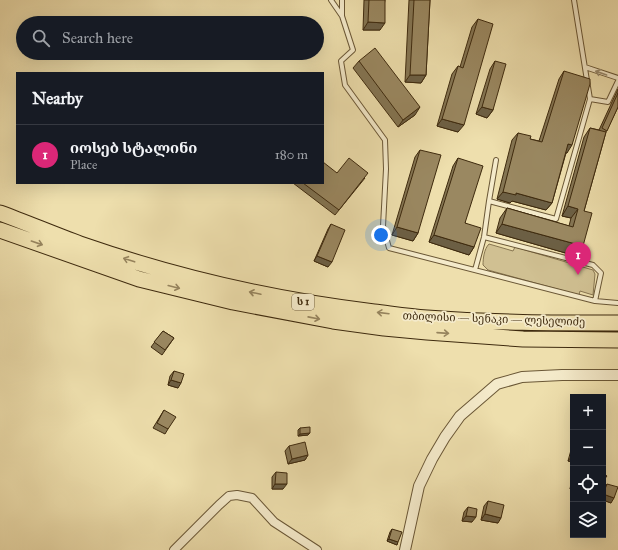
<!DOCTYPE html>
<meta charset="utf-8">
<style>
:root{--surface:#171b24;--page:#20242c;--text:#f1f3f6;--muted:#9ea1a6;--line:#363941;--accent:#db2777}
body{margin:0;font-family:"IM FELL Great Primer","Noto Serif Georgian",serif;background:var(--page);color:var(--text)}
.controls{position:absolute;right:12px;bottom:12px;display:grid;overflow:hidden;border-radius:0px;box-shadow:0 4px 16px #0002}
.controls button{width:36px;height:36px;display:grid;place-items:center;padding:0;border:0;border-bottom:1px solid var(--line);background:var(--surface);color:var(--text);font:20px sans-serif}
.you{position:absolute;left:381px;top:235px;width:14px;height:14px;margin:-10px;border:3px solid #fff;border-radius:50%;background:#1a73e8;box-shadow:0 0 0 6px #1a73e833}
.badge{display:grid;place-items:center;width:26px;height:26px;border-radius:50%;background:var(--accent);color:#fff;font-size:13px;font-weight:700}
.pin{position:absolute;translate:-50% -33px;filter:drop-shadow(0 1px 2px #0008)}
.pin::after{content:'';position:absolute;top:21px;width:14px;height:12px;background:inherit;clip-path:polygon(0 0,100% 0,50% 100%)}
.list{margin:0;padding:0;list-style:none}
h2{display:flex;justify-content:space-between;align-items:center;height:52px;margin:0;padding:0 16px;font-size:17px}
h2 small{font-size:13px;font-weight:400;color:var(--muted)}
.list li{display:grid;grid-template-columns:26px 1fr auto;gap:12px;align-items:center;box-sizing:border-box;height:60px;padding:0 16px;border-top:1px solid var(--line)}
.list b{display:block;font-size:15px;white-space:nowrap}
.list p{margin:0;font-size:13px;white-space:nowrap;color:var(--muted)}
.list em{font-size:13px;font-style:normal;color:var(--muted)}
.icon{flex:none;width:22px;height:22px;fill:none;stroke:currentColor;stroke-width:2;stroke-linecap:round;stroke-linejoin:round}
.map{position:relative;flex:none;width:618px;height:550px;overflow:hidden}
.search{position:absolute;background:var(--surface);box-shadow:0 4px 16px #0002;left:16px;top:16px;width:308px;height:44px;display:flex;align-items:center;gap:10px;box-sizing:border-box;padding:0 14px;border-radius:22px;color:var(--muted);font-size:15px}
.panel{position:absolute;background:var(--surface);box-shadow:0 4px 16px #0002;left:16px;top:72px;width:308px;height:112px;border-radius:0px}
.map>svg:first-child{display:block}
</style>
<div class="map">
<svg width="618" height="550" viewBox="0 0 618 550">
<rect width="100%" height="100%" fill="#eedfad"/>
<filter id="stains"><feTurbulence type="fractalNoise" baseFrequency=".005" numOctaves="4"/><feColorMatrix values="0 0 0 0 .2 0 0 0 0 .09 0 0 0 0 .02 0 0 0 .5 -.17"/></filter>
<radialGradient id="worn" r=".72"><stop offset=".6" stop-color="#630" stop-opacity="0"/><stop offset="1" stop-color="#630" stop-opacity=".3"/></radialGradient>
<!-- green -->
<path fill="#d0c092" stroke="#877550" d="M489 244 513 251 515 247 593 270 595 274 593 295 580 291 579 295 488 270 483 265C483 259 484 249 489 244Z"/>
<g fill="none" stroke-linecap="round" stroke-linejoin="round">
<defs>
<path id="service" d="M331 0 342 16 353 50 341 61 345 85 385 140 386 169 383 226 389 248 595 301 618 303
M342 0V16
M585 67 618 78
M590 99 608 102 618 81
M489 201 556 219 590 99 574 0
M484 237 593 265 601 273 595 301
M475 270 484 237 489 201 496 160"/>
<path id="minor" d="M174 550 219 505 229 496 237 495 252 498 274 522 317 550"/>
<path id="tertiary" d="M405 550 419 486 432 459 445 437 460 416 497 384 522 377 562 375H618"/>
<path id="motorway" d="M0 213C27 223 53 234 80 244 175 277 274 300 374 312 391 314 409 317 427 318 491 323 555 323 618 323
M0 230 139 279 233 302 333 321 384 328 427 332 523 339 618 340"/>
</defs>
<!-- service casing -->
<use href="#service" stroke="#6a5736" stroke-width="6"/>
<!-- minor casing -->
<use href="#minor" stroke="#6a5736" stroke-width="10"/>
<!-- tertiary casing -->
<use href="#tertiary" stroke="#6a5736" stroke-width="12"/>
<!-- motorway casing -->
<use href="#motorway" stroke="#3e2a0e" stroke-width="17"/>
<!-- service -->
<use href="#service" stroke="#f4eaca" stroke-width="4"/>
<!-- minor -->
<use href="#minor" stroke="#f4eaca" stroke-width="8"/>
<!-- tertiary -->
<use href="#tertiary" stroke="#f4eaca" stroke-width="10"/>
<!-- motorway -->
<use href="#motorway" stroke="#eedfad" stroke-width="15"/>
</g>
<!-- wall -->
<path fill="#847553" stroke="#3e2a0e" d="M364 0H385L380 30H363Z
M409 0H430L426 75 421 83 405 82Z
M478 19 458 132 437 126 452 74 458 66 460 67 472 27Z
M359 61 415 115 398 127 353 68Z
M495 61 493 110 487 118 476 114 490 69Z
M564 71 567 153H566L552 203 546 210 512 201 510 203 497 199 512 140 518 133 530 139 539 141 559 79Z
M618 89V107L606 132 584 211 576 256 496 233 500 218 507 208 569 226 571 218 562 216 584 137 590 128 599 130Z
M420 150 418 233 413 241 392 235 415 157Z
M458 158 465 223 474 247 469 255 429 242 453 166Z
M337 173 365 178 335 215 293 183H323Z
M331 224 328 267 314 261 328 229Z
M163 331 174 338 162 355 151 347Z
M174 371 178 388 168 385 170 376Z
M164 410 168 429 165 434 153 428Z
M300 428 310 433 308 435 298 436V430Z
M289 446 308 455 305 460 288 464 285 451Z
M573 447V462L568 461 571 450Z
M276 472 283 489H272V477Z
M573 476V489H570L572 478Z
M607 484 611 503 603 500V489Z
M488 501 498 523 481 520 484 506Z
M468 507 472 522 462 521 464 512Z
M392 529 397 545 387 541 390 532Z"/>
<!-- shaded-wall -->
<path fill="#6c5f44" stroke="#3e2a0e" d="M368 22 385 23 380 30H363Z
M410 75H426L421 83 405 82Z
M420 107 415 115 398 127 403 120Z
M482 107 493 110 487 118 476 114Z
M442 119 464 125 458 132 437 126Z
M568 144 572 145 567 153 563 152Z
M503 192 516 193 552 203 546 210 512 201 510 203 497 199Z
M568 206 578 209 571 218 562 216Z
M502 224 583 246 576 256 496 233Z
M397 227 418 233 413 241 392 235Z
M434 235 474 247 469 255 429 242Z
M317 256 332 262 328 267 314 261Z
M171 380 181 383 178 388 168 385Z
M310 433 308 435 298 436 300 434Z
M308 455 305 460 288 464 292 459Z
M572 456H573V462L568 461Z
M275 484H287L283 489H272Z
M573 484V489H570Z
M603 494 614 498 611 503 603 500Z
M485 514 501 518 498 523 481 520Z
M466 516 476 517 472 522 462 521Z
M389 539 398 542 397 545 387 541Z"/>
<!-- building -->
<path fill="#9a8861" stroke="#3e2a0e" d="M369 0H385V23L368 22Z
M414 0H430L426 75H410Z
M478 19 493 24 464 125 442 119 458 66 463 68Z
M375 48 420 107 403 120 359 61Z
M495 61 506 64 493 110 482 107Z
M564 71 590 79V84L572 145 568 144 552 203 516 193V195L503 192 518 133 531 136 530 139 542 142Z
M618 93V107L607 131 602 128Z
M590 128 606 132 584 211 592 213 583 246 502 224 507 208 573 227 578 209 568 206Z
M420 150 441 155 418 233 397 227Z
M349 158 368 173 339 210 303 183H323V162L337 173Z
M458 158 483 166 465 223 481 228 474 247 434 235Z
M331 224 345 230 332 262 317 256Z
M163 331 174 338 165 350 154 342Z
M174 371 184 374 181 383 171 380Z
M164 410 176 417 168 429 157 423Z
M310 427V433L300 434V428Z
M305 442 308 455 292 459 289 446Z
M276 472 287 473V484H275Z
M603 473 607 476 603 481Z
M607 484 618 487 614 498 603 494Z
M488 501 504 505 501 518 485 514Z
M468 507 477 509 476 517 466 516Z
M392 529 402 532 398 542 389 539Z"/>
<!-- one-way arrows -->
<defs><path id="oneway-shaft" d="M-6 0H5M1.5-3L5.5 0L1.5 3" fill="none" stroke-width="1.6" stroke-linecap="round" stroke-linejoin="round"/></defs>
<use stroke="#998a6c" href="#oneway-shaft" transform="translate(601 73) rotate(-161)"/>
<g stroke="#96845e">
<use href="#oneway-shaft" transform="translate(37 243) rotate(19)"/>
<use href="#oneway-shaft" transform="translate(129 260) rotate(-162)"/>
<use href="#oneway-shaft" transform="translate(174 287) rotate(14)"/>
<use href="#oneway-shaft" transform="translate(255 293) rotate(-168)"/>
<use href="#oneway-shaft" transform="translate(383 313) rotate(-173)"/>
<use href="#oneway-shaft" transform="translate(314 318) rotate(11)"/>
<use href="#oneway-shaft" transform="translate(443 333) rotate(4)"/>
</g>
<g text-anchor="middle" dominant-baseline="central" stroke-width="3.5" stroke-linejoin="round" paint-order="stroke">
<!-- shield labels -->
<rect fill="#f4eaca" stroke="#756446" stroke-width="1" x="292" y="294" width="22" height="16" rx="3"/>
<g font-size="10" font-weight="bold" fill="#3e2a0e">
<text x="303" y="302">ს 1</text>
</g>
<!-- street labels -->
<g font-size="11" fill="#3e2a0e" stroke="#f4eaca">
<text transform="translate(494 319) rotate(2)">თბილისი — სენაკი — ლესელიძე</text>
</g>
</g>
<rect width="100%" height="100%" filter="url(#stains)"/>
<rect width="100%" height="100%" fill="url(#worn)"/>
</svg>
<div class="controls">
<button>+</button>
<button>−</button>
<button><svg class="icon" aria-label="locate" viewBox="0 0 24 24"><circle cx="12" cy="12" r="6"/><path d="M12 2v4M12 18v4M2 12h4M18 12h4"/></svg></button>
<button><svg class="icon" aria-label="layers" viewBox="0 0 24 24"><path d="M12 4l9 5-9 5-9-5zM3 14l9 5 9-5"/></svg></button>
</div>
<div class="you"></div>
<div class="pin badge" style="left:578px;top:275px">1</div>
<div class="search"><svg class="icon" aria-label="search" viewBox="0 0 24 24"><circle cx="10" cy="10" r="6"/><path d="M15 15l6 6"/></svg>Search here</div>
<section class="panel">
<h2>Nearby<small></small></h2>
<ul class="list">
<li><span class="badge">1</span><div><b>იოსებ სტალინი</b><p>Place</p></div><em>180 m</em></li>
</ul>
</section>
</div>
